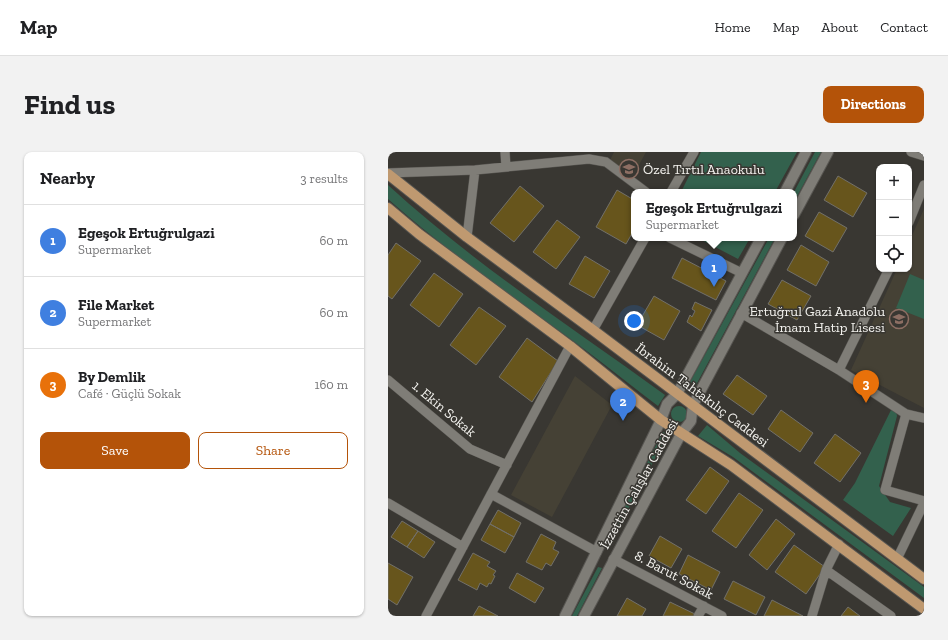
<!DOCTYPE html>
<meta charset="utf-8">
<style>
:root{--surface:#fff;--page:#f2f2f2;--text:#202124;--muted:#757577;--line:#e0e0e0;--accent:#b45309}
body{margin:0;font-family:"Zilla Slab",serif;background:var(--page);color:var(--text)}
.controls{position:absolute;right:12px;top:12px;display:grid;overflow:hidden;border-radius:8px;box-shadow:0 1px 3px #0004}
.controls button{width:36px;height:36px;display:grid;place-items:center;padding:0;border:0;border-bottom:1px solid var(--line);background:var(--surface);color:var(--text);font:20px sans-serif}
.you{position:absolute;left:246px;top:169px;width:14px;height:14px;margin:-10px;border:3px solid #fff;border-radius:50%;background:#1a73e8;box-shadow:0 0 0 6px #1a73e833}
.badge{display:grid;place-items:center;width:26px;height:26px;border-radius:50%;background:var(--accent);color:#fff;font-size:13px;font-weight:700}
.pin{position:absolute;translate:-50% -33px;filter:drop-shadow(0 1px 2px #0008)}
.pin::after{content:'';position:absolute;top:21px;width:14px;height:12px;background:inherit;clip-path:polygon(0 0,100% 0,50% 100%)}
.popup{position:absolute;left:243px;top:37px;width:166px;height:52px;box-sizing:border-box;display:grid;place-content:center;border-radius:8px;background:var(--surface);filter:drop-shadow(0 1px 3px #0005);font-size:13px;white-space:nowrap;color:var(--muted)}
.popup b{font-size:15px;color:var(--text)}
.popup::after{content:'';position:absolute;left:50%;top:100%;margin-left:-8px;border:8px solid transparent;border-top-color:var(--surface)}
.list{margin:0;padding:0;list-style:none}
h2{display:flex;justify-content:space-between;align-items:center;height:52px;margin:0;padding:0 16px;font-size:17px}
h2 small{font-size:13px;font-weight:400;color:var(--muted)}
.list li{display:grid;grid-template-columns:26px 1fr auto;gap:12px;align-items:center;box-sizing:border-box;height:72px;padding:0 16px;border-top:1px solid var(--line)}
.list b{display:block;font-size:15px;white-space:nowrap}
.list p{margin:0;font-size:13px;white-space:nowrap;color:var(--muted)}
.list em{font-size:13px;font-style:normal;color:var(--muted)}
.actions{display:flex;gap:8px;padding:12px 16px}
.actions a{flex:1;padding:9px 0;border:1px solid var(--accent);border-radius:8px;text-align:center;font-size:14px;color:var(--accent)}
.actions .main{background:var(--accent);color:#fff}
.icon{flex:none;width:22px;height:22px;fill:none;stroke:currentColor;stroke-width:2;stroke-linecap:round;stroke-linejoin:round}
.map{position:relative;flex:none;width:536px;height:464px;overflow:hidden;border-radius:8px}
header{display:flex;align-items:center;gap:24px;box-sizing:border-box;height:56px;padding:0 20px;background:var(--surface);border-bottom:1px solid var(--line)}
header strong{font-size:19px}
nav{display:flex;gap:22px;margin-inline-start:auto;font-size:14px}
.intro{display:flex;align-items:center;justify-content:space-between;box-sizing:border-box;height:96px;padding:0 24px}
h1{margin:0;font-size:28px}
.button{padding:10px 18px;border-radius:8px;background:var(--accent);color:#fff;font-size:14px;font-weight:700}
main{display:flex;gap:24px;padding:0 24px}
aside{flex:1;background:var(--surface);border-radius:8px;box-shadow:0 1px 3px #0004}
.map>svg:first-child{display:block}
</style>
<header>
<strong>Map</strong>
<nav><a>Home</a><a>Map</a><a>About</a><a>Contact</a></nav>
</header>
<div class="intro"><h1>Find us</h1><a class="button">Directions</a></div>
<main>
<aside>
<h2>Nearby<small>3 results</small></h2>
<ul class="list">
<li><span class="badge" style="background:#3f7fe0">1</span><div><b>Egeşok Ertuğrulgazi</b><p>Supermarket</p></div><em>60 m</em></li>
<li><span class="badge" style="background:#3f7fe0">2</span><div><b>File Market</b><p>Supermarket</p></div><em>60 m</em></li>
<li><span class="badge" style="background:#e8710a">3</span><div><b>By Demlik</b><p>Café · Güçlü Sokak</p></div><em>160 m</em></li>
</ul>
<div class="actions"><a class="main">Save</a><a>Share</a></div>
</aside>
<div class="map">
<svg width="536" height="464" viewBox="0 0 536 464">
<rect width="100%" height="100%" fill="#393732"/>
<!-- built -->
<path fill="#454135" d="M226 0H258L245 24 221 10Z
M536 57V256L463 218 509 117H521V90Z
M187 224 224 253 164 365 123 343Z"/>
<!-- green -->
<path fill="#33614d" d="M313 0H409L387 40H293Z
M427 0H433L406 50V40Z
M0 33C85 111 183 175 277 243L270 254C246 236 224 218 200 200 133 150 63 103 0 47Z
M310 86H362L350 107Z
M381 86H387L308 233 302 230Z
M522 122 536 128V167L508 156Z
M283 262a8 8 0 1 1 16 0a8 8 0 1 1-16 0Z
M503 258 508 259 509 264 491 334 502 350 523 356 505 384 455 348 467 331Z
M319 273 352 301 536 435V446L345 305 310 284Z
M275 280 280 282 221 393 218 391Z
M210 415 214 416 189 464H184Z"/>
<!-- building -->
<path fill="#67551c" stroke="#72706a" d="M450 24 479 41 465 65 436 48Z
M132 34 156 54 126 90 102 71Z
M229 38 246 48V78L238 92 208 75Z
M431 60 459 76 445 100 417 84Z
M169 68 192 85 168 117 145 100Z
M8 91 33 109 4 147 0 144V103Z
M413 93 441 110 428 134 399 118Z
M197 104 222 119 206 146 181 132Z
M294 106 338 129 328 148 284 126Z
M46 121 75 142 51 175 22 153Z
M394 128 423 144 409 168 380 152Z
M266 144 292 159 276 188 249 173Z
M307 150 324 158 313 179 299 170 302 163 304 165 307 159 304 157Z
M91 155 118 174 88 213 62 193Z
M139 186 170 209 144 250 111 225Z
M349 223 379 244 365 263 335 242Z
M393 258 425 281 412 300 380 277Z
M447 282 473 301 452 330 426 311Z
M322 315 341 329 318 362 298 348Z
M351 341 375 358 348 396 324 379Z
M110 358 133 371 126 385 102 372Z
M388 367 407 382 379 418 361 403Z
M14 369 30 379 19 395 3 385Z
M102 372 126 385 117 401 93 388Z
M30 379 47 390 36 406 19 395Z
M153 382 168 390 165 397 171 400 163 414 158 411 154 418 138 410Z
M272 384 294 397 283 416 261 404Z
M406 393 437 415 418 442 387 420Z
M85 401 102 410 99 414 108 419 105 423 107 424 103 432 101 431 99 435 92 431 89 438 70 428Z
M300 403 332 420 323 438 291 422Z
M0 411 25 425 9 453 0 447Z
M129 421 156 436 147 451 121 436Z
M345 429 377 445 368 463 336 447Z
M239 446 258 457 254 464H229Z
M384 448 415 464H376Z
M282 450 309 463 308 464H275Z
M91 454 110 464H85Z
M460 455 472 464H453Z"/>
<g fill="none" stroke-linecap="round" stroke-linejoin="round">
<defs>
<path id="minor" d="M117 0 118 15
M523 0 536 4
M0 21 87 18 201 7 218 10 258 40
M283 40 306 0
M521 70 536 33
M79 85 87 18
M282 86 354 121
M353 161 451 218 518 262 536 266
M205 178 257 86
M451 218 501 117
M0 228 82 297 119 313
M518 262 497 338 536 349
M103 342 209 400
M0 351 75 395
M225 407 334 464
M509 407 536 351
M438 418 503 464
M38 464 182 194
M310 464 316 454
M424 464 438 418 451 392"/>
<path id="tertiary" d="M397 40 418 0
M406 63 440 0
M177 464 273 268 279 252 289 242 373 86
M196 464 293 282 303 269 305 253 394 86"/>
<path id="primary" d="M0 22 79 85 205 178 536 427
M0 56 31 82 182 194 273 268 343 313 536 457"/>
</defs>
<!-- minor casing -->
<use href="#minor" stroke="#585652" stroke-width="10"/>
<!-- tertiary casing -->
<use href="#tertiary" stroke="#585652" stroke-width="12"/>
<!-- primary casing -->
<use href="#primary" stroke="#585652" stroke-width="12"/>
<!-- minor -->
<use href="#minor" stroke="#7f7d77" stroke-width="9"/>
<!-- tertiary -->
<use href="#tertiary" stroke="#7f7d77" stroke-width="10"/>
<!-- primary -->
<use href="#primary" stroke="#bf9970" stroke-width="10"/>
</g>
<!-- icons -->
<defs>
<symbol id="school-ring" viewBox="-11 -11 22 22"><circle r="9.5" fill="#393732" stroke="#8d6e63" stroke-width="1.5"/><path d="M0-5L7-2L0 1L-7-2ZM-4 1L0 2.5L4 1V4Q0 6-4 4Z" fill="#8d6e63"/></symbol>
</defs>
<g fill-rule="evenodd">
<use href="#school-ring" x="230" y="6" width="22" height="22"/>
<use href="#school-ring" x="500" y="156" width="22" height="22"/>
</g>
<g text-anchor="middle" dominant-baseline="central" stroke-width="3" stroke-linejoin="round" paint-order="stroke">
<!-- poi labels -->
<g font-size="14" fill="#f5f4f0" stroke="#393732" text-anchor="start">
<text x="255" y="17">Özel Tırtıl Anaokulu</text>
<text x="497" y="159" text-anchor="end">Ertuğrul Gazi Anadolu<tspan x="497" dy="16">İmam Hatip Lisesi</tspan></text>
</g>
<!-- street labels -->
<g font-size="14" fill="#f5f4f0" stroke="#393732">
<text transform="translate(314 243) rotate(37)">İbrahim Tahtakılıç Caddesi</text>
<text transform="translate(56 257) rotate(40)">1. Ekin Sokak</text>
<text transform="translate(251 332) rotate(-61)">İzzettin Çalışlar Caddesi</text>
<text transform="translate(286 423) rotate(28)">8. Barut Sokak</text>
</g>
</g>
</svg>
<div class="controls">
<button>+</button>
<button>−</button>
<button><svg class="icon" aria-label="locate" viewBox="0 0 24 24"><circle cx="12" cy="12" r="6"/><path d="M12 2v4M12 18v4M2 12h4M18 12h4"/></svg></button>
</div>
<div class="you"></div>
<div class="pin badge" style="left:326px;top:135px;background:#3f7fe0">1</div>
<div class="popup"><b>Egeşok Ertuğrulgazi</b>Supermarket</div>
<div class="pin badge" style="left:235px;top:269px;background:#3f7fe0">2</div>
<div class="pin badge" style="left:478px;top:251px;background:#e8710a">3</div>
</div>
</main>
